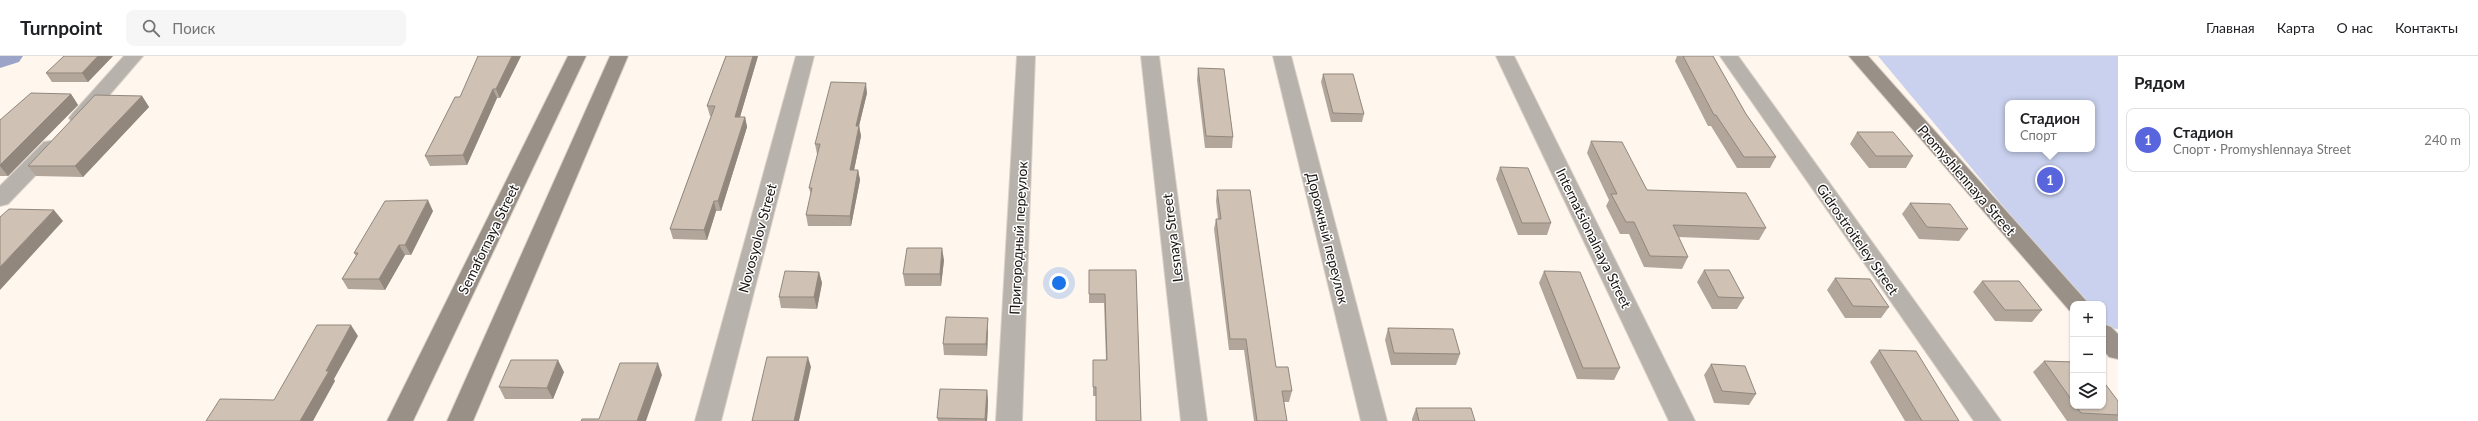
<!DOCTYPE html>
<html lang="ru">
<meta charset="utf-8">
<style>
:root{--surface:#fff;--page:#f6f6f6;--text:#202124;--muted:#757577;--line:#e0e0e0;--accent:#5865dc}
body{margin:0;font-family:Lato,sans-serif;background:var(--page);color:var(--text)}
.controls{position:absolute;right:12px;bottom:12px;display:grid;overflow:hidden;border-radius:8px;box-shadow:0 1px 3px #0004}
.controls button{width:36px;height:36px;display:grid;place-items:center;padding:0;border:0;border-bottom:1px solid var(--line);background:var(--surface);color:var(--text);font:20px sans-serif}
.you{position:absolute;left:1059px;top:227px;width:14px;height:14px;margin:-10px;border:3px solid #fff;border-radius:50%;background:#1a73e8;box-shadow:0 0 0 6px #1a73e833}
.badge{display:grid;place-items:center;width:26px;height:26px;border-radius:50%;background:var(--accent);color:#fff;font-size:13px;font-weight:700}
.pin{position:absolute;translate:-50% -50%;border:2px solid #fff;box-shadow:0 1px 4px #0006}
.popup{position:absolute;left:2005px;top:44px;width:90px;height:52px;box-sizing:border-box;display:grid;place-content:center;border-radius:8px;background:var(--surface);filter:drop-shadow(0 1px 3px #0005);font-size:13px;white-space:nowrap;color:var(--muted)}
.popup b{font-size:15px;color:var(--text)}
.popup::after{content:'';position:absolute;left:50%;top:100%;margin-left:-8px;border:8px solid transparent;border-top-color:var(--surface)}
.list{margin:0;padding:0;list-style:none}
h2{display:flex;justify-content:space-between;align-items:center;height:52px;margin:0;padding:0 16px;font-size:17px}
h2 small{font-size:13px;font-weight:400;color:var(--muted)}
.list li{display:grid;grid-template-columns:26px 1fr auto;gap:12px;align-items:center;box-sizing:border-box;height:64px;margin:0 8px 8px;padding:0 8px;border:1px solid var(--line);border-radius:8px}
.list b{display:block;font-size:15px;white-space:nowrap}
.list p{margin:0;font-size:13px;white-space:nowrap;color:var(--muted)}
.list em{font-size:13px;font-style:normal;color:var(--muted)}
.icon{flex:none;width:22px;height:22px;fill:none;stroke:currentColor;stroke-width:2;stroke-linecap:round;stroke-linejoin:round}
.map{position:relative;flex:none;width:2118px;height:365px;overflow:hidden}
header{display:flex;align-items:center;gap:24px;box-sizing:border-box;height:56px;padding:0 20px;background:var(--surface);border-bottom:1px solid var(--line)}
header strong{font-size:19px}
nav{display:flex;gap:22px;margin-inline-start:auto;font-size:14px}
.search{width:280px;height:36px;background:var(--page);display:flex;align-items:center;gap:10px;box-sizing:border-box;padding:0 14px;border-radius:8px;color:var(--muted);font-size:15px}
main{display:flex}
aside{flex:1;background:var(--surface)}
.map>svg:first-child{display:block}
</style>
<header>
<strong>Turnpoint</strong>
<div class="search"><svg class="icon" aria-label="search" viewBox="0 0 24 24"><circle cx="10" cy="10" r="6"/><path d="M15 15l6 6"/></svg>Поиск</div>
<nav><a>Главная</a><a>Карта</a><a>О нас</a><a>Контакты</a></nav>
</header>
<main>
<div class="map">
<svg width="2118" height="365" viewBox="0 0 2118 365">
<rect width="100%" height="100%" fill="#fff6ed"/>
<!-- green -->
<path fill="#c9d1ee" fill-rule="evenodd" d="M1878 0H2118V273L2106 272 2103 269V248H2085ZM2008 47H2092V93H2008Z"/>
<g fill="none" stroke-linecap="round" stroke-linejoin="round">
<!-- canal -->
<path fill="#9ca4c8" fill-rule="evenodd" d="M0 0H23L19 6 0 12Z"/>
<defs>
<path id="street" d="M124 0H143L86 66 79 68 72 66 69 62 72 58Z
M796 0H814L721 365H695Z
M1017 0H1035L1022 365H996Z
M1141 0H1159L1207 365H1181Z
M1273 0H1291L1387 365H1361Z
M1496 0H1514L1695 365H1669Z
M1720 0H1738L2001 365H1974Z
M51 85 58 86 61 91 58 96 8 148 0 150V130L44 86Z"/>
<path id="secondary" d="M568 0H586L413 365H387Z
M610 0H628L473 365H447Z
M1849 0H1868L2089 248H2073V255L2069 254Z
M2103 268 2111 271 2118 278V303L2109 301 2103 293Z"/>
</defs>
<!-- street casing -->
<use href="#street" stroke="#dad2c9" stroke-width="2"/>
<!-- secondary casing -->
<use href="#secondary" stroke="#dad2c9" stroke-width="2"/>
<!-- street -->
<use href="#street" fill="#b8b2ac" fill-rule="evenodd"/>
<!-- secondary -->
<use href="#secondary" fill="#999088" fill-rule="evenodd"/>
</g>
<!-- wall -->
<path fill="#b2a69a" d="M113 0 88 26H52L46 17Z
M521 0 500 42H497L467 109 430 110 425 100 460 41Z
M726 0H758L740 61H745L747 71 721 155H716L707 184 673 183 670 173 711 60H710L707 50Z
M1677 0H1713L1746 58 1776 101 1770 112H1737L1711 70H1708L1675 5Z
M1198 12 1233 81 1232 92H1205L1197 24Z
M1323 18 1364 58 1362 66H1331L1321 26Z
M867 37 859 70 861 80 854 114H858L860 124 851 170H808L806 159 811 139 809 132 818 98H817L815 88Z
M71 38 78 49 8 120H0V64Z
M142 40 149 51 83 121 36 120 28 110Z
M1857 76 1913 100 1906 112H1869L1850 88Z
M1591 85 1647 134 1766 172 1759 184 1678 181 1688 201 1682 213 1644 211 1629 178H1620L1606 150 1609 144 1587 97Z
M1500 111 1551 167 1547 179H1518L1496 123Z
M1217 134 1276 311 1292 335 1289 346H1284L1287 365H1254L1244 294H1229L1214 173 1216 163H1218L1216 145Z
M1910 147 1968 173 1959 185 1919 183 1902 158Z
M433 155 411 199H405L385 234 348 233 342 223 356 200 354 197Z
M944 204 941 230H905L903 218Z
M1089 214H1136L1141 365H1096V340H1093V304H1106L1104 247H1089Z
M1704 214 1744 242 1737 253H1712L1697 226Z
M1544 215 1620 312 1614 324 1577 323 1539 227Z
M819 216 822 227 817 253 781 252 779 241Z
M1835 222 1889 251 1881 262H1845L1827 234Z
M1982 225 2042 254 2032 266 1995 265 1973 236Z
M1388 272 1460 298 1456 309H1391L1385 284Z
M988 273 987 300 944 299 943 288Z
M1879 294 1959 365H1905L1870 306Z
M2044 305 2073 306V350H2103L2118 345V365H2067L2033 316Z
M1711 308 1756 338 1749 349 1714 347 1704 319Z
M564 316 553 343H505L499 331Z
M987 334 988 345 987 365H938L937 362Z
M1416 352 1475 365H1412V363Z"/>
<!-- shaded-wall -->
<path fill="#91877d" d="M98 0H113L88 26 82 17Z
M512 0H521L500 42 496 33Z
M753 0H758L737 71 735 61Z
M866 27 867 37 859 70 861 80 852 124 850 114 856 70Z
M493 33 497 42 467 109 463 99Z
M71 38 78 49 8 120 0 110V109Z
M142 40 149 51 83 121 75 110Z
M745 61 747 71 721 155 718 145Z
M858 114 860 124 851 170 850 160Z
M428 144 433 155 411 199 405 189Z
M714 145 716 155 707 184 704 174Z
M54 154 63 165 0 234V211Z
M399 189 405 199 385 234 379 223Z
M942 192 944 204 941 230 940 218Z
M819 216 822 227 817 253 814 241Z
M988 262V273L987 300 986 288Z
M351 269 358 280 334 323 335 325 313 365H300L326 315Z
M808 301 811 311 799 365H794Z
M558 304 564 316 553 343 547 332Z
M658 307 662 319 646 365H637Z
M987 334 988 345 987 365H985Z"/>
<!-- building -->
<path fill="#cfc1b3" stroke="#91877d" d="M64 0H98L82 17H46Z
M478 0H512L496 33H493L463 99 425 100 455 41H460Z
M726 0H753L735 61H745L718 145H714L704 174 670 173 715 50H707Z
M1683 0H1713L1746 58 1776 101H1744L1716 59H1714Z
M1198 12 1224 13 1233 81 1206 80Z
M1323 18H1353L1364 58 1333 57Z
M831 26 866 27 856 70H859L850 114H858L850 160 806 159 812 132H809L820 88H815Z
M31 37 71 38 0 109V64Z
M95 39 142 40 75 110H28Z
M1857 76H1893L1913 100H1876Z
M1591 85 1622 86 1647 134 1746 137 1766 172 1673 169 1688 201 1650 200 1634 166H1626L1611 138H1617Z
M1500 111 1528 112 1551 167H1522Z
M1217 134H1250L1276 311H1288L1292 335H1282L1287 365H1257L1246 283H1230L1216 163H1221Z
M428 144 405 189H399L379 223H342L358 197H354L385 145Z
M1910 147 1950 148 1968 173 1927 171Z
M9 153 54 154 0 211V161Z
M907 192H942L940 218H903Z
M1089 214H1136L1141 365H1096V331H1093V304H1107L1105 238H1089Z
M1704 214H1729L1744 242 1718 241Z
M785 215 819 216 814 241H779Z
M1544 215 1580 216 1620 312H1583Z
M1835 222 1870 223 1889 251 1853 250Z
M1982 225H2019L2042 254H2005Z
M946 261 988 262 986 288H943Z
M317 269H351L326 315H329L300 365H206L220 343 274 344Z
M1388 272 1453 273 1460 298 1394 297Z
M1879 294 1916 295 1959 365H1922Z
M767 301H808L794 365H752Z
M511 304H558L547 332 499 331Z
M2044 305 2073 306V346Z
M620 307H658L637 365H581L582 363H599Z
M1711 308 1745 310 1756 338 1722 335Z
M2103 325 2118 345V359L2081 357 2076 350H2103Z
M940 333 987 334 985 363 937 362Z
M1416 352H1471L1475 365H1419Z"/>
<g text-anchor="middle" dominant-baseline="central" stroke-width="3" stroke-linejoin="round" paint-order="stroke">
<!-- street labels -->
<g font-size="14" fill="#18130f" stroke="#fff">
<text transform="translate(1967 124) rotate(49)">Promyshlennaya Street</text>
<text transform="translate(757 182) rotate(-75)">Novosyolov Street</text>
<text transform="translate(1018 182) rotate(-87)">Пригородный переулок</text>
<text transform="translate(1172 182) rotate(-97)">Lesnaya Street</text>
<text transform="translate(1328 182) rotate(76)">Дорожный переулок</text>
<text transform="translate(1594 182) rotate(64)">Internatsionalnaya Street</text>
<text transform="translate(488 183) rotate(-64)">Semafornaya Street</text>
<text transform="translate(1858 183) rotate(55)">Gidrostroiteley Street</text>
</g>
</g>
</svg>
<div class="controls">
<button>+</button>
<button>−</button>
<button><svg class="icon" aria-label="layers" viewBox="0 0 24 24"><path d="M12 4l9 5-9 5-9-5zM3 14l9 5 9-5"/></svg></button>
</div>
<div class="you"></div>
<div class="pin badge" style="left:2050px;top:124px">1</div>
<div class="popup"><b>Стадион</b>Спорт</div>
</div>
<aside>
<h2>Рядом<small></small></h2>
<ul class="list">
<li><span class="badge">1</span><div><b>Стадион</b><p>Спорт · Promyshlennaya Street</p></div><em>240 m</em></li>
</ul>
</aside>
</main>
